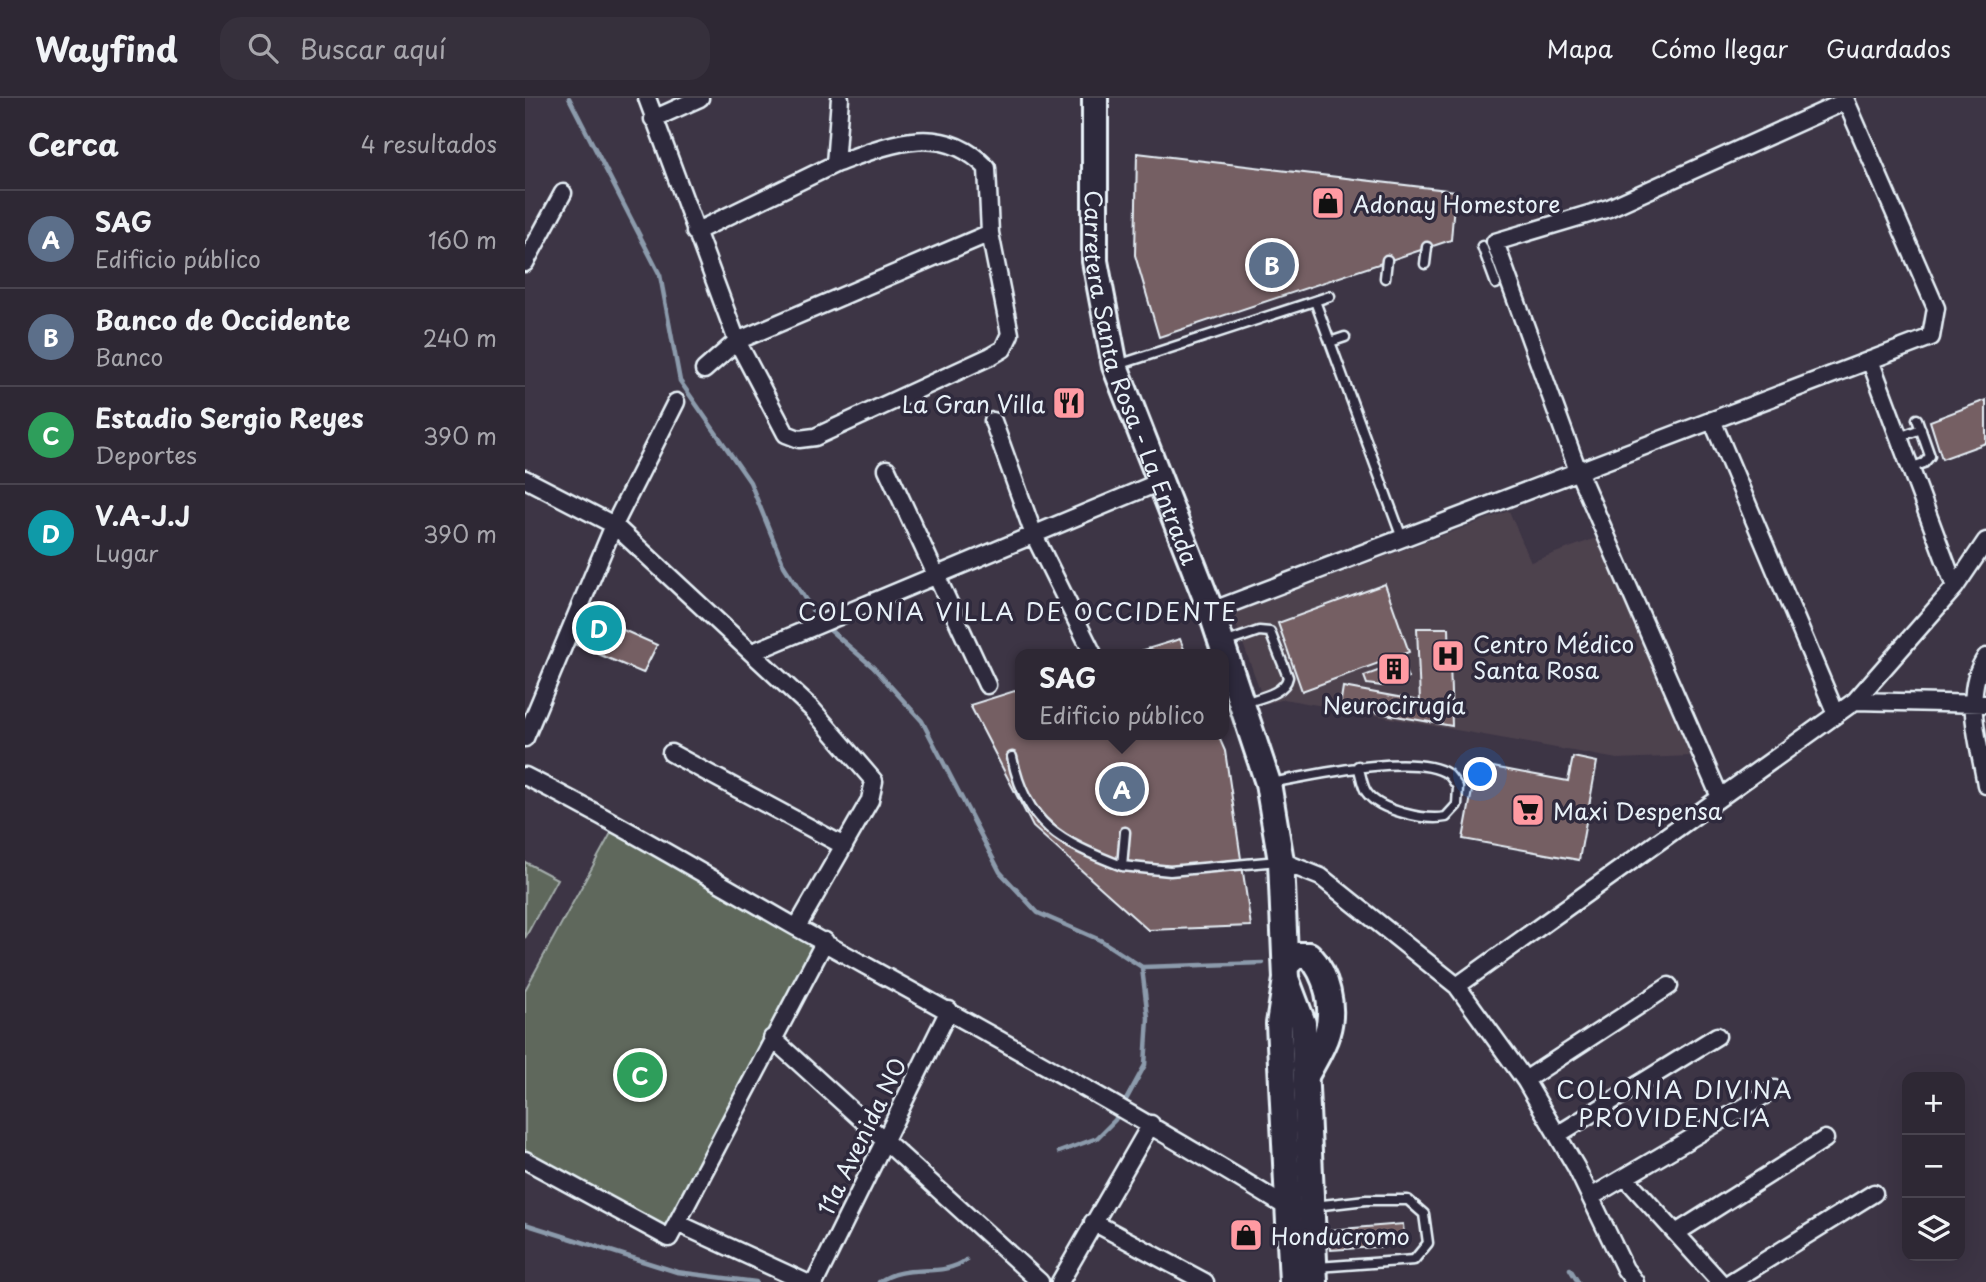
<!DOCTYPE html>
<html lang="es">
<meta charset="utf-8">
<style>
:root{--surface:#2e2834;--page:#36303c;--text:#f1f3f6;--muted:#a7a6ac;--line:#49444f;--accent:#8bbbb9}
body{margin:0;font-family:"Playpen Sans",sans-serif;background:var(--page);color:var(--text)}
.controls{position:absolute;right:21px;bottom:21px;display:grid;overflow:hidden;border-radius:14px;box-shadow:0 7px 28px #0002}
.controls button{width:63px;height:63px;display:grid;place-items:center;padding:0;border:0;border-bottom:2px solid var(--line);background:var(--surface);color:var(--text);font:35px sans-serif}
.you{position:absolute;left:956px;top:677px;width:24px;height:24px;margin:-18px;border:5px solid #fff;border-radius:50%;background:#1a73e8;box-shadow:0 0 0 10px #1a73e833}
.badge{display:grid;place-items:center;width:46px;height:46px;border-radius:50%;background:var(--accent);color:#fff;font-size:23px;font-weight:700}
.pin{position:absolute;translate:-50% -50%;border:4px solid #fff;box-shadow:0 2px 7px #0006}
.popup{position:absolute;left:490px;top:551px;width:214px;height:91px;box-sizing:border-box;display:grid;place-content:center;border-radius:14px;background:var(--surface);filter:drop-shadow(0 2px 5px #0005);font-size:23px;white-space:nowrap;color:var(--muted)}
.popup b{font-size:26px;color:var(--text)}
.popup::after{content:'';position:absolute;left:50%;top:100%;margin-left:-14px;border:14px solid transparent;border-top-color:var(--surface)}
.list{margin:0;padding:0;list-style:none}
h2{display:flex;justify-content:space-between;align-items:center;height:91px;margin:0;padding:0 28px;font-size:30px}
h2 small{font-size:23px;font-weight:400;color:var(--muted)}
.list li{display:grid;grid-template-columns:46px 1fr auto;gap:21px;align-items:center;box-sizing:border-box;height:98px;padding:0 28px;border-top:2px solid var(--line)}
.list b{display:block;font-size:26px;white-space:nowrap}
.list p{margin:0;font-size:23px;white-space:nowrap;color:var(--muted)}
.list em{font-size:23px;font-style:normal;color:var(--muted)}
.icon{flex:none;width:38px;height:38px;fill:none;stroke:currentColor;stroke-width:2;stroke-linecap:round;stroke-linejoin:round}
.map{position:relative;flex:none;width:1461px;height:1184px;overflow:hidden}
header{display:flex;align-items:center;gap:42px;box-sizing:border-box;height:98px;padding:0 35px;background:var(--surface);border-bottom:2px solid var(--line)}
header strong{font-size:33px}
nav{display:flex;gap:38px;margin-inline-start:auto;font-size:24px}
.search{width:490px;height:63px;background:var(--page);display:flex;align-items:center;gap:18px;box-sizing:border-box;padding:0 24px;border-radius:21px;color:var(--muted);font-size:26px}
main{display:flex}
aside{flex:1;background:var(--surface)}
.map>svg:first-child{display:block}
</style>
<header>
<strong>Wayfind</strong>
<div class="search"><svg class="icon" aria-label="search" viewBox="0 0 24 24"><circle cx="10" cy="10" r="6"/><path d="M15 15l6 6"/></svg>Buscar aquí</div>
<nav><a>Mapa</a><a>Cómo llegar</a><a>Guardados</a></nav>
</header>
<main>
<aside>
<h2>Cerca<small>4 resultados</small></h2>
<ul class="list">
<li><span class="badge" style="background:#5c6f8a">A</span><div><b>SAG</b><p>Edificio público</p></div><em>160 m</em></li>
<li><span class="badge" style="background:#5c6f8a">B</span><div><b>Banco de Occidente</b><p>Banco</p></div><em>240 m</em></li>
<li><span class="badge" style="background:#2e9e5b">C</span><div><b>Estadio Sergio Reyes</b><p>Deportes</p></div><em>390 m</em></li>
<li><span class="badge" style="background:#0f9aa8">D</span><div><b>V.A-J.J</b><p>Lugar</p></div><em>390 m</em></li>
</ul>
</aside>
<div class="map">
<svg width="1461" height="1184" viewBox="0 0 1461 1184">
<rect width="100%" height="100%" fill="#3d3545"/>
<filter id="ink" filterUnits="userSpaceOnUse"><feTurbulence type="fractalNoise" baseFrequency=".0143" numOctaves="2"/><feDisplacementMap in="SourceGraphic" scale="14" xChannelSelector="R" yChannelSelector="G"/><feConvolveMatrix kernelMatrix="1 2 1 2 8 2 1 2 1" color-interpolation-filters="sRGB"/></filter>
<g filter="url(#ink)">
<!-- built -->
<path fill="#4e424e" d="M984 413 1006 464 1074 439 1165 658 1092 661 759 601 740 606 707 515Z"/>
<!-- green -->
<path fill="#5e685c" stroke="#a3acaa" stroke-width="2" d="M92 724 300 843 144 1140 0 1062V892Z
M0 764 32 781 0 840Z"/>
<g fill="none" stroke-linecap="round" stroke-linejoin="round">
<!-- stream -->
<path stroke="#8c9bac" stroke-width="4.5" d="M44 0 135 177 155 283 225 384 259 468 293 521
M299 527 348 569 397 623 475 774 513 815 575 842 617 869 738 865
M534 1054 572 1040 590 1022 620 967 623 920 617 870
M0 1126 152 1174 231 1184
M1045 1171 1053 1184
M354 1184C381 1164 415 1181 441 1162"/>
</g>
<!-- building -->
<path fill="#755f63" stroke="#e8f1f8" stroke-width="2" d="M612 55 930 93 926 142 634 239 610 157Z
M1461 302V345L1417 361 1405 323Z
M860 486 884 554 777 593 753 525Z
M60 515 132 547 118 575 47 545Z
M892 530H924L927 628 815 608 818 589 895 603Z
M655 541 661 556H606Z
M877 564 883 580 857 588 842 586 839 578Z
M496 591V637H693L700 653 726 828 623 832 508 729 445 607Z
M1048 659 1072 664 1054 762 938 741 952 666 1043 683Z
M878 1126 880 1147 806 1152 804 1132Z"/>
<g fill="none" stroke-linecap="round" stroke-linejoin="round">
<defs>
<path id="lane" d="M957 148 971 186
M900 166 902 149
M860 180 862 162
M790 203 877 440
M805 244 820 239
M593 267 805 198
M1374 339 1396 331
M1385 370 1399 365 1405 358 1392 321
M699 545 734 533 745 534 763 579C760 596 733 600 719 605
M487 659C501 727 535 744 597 768
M746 685C784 678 890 653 923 676 926 679 930 685 933 689L932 707 921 719C901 723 855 713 842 695 837 689 836 676 833 668
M600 734 597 768 645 773 753 763
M789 1108 841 1102H883L899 1116 903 1145 889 1162 792 1169"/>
<path id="street" d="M122 0 212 243 261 336 274 341 290 339 466 258 478 251 485 236 465 135 462 70C416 22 362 47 310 66
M128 21 175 0
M170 134 310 66 315 0
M0 165 38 95
M1345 262 1430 489
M179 272 212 243 465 135
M1187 322 1311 616
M468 323 509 437 568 556
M362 371 462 587
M0 381 89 427 287 611 349 683 345 702 272 829
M686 513C926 422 1166 330 1406 239L1411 210 1321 3 1084 110 970 144 1053 373 1195 699
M228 554 637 383
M1461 559C1436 594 1455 647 1461 687
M1330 603 1461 606
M0 640 89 427 151 304
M146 655 319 748
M0 678C92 724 180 777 269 828 435 920 601 1010 763 1110
M756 763 796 779 932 888 1000 982 1051 1069 1100 1171 1110 1184
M932 888 1330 603 1430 489 1461 443
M247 940 515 1184
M1000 982 1144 888
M1032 1037 1192 938
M0 1062 144 1140 300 843
M1100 1079 1195 1184
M1066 1099 1250 991
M568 1124 680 1184
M152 1125 280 1184
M1151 1135 1300 1041
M290 1184 424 912
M535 1184 626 1026
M1206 1184 1349 1095"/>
<g id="primary">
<path id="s1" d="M570 0V163L590 268 686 513 743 685 756 763 761 881 754 926 767 1184"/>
<path d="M761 867 772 857H784C802 876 810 909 802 935 798 949 789 963 782 976"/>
<path d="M762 883 778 925 790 1184"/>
</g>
</defs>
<!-- lane casing -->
<use href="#lane" stroke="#e8f1f8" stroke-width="13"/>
<!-- street casing -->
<use href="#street" stroke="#e8f1f8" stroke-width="21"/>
<!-- primary casing -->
<use href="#primary" stroke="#e8f1f8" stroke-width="30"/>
<!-- lane -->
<use href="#lane" stroke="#2f2a3d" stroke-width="8"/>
<!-- street -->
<use href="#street" stroke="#2f2a3d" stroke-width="16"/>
<!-- primary -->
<use href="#primary" stroke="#2f2a3d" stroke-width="24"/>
</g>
</g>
<!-- icons -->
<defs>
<symbol id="shop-square" viewBox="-11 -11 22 22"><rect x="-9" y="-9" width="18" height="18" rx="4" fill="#ff9aa2" stroke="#2f2a3d"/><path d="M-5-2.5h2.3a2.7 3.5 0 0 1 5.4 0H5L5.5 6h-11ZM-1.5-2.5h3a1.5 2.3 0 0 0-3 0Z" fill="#111"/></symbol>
<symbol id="restaurant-square" viewBox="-11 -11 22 22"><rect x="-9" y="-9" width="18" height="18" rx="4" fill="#ff9aa2" stroke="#2f2a3d"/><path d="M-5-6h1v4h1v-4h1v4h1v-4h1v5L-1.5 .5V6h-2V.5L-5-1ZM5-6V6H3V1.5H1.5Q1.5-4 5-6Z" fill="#111"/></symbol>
<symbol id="hospital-square" viewBox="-11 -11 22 22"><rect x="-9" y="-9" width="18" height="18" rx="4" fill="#ff9aa2" stroke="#2f2a3d"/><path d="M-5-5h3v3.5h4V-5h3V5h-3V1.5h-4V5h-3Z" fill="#111"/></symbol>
<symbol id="building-square" viewBox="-11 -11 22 22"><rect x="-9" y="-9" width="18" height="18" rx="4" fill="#ff9aa2" stroke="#2f2a3d"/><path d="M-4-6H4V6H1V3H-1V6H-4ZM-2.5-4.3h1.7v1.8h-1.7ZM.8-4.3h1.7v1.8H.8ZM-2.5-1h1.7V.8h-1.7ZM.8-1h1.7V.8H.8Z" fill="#111"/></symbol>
<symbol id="supermarket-square" viewBox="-11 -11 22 22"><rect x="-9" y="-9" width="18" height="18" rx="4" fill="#ff9aa2" stroke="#2f2a3d"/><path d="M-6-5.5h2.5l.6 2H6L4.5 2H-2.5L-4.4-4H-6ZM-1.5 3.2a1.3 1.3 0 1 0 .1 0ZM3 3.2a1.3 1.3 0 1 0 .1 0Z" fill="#111"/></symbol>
</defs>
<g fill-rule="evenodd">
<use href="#shop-square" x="784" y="86" width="38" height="38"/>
<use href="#restaurant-square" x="525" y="286" width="38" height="38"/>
<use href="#hospital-square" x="904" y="539" width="38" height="38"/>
<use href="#building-square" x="850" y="552" width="38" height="38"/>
<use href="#supermarket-square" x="984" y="693" width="38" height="38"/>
<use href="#shop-square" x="702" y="1118" width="38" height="38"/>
</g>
<g text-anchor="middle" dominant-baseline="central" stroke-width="7" stroke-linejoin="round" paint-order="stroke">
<!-- poi labels -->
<g font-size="23" fill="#e8f1f8" stroke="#2f2a3d" text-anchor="start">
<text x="828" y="105">Adonay Homestore</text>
<text x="520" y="305" text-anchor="end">La Gran Villa</text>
<text x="948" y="545">Centro Médico<tspan x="948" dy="26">Santa Rosa</tspan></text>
<text x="869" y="606" text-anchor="middle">Neurocirugía</text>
<text x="1028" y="712">Maxi Despensa</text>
<text x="746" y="1137">Honducromo</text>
</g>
<!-- street labels -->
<g font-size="23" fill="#e8f1f8" stroke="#2f2a3d">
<text stroke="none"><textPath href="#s1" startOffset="287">Carretera Santa Rosa - La Entrada</textPath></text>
<text transform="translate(336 1038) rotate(-64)">11a Avenida NO</text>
</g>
<!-- neighbourhood labels -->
<g font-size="24" letter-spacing="2" fill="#e8f1f8" stroke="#2f2a3d">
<text x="493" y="513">COLONIA VILLA DE OCCIDENTE</text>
<text x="1150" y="991">COLONIA DIVINA<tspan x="1150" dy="28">PROVIDENCIA</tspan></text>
</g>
</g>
</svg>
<div class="controls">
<button>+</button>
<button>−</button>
<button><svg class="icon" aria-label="layers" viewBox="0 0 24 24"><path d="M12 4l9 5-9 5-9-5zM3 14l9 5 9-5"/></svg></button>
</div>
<div class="you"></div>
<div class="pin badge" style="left:597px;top:691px;background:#5c6f8a">A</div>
<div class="popup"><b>SAG</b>Edificio público</div>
<div class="pin badge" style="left:747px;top:167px;background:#5c6f8a">B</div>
<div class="pin badge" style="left:115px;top:977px;background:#2e9e5b">C</div>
<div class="pin badge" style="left:74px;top:530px;background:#0f9aa8">D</div>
</div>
</main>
